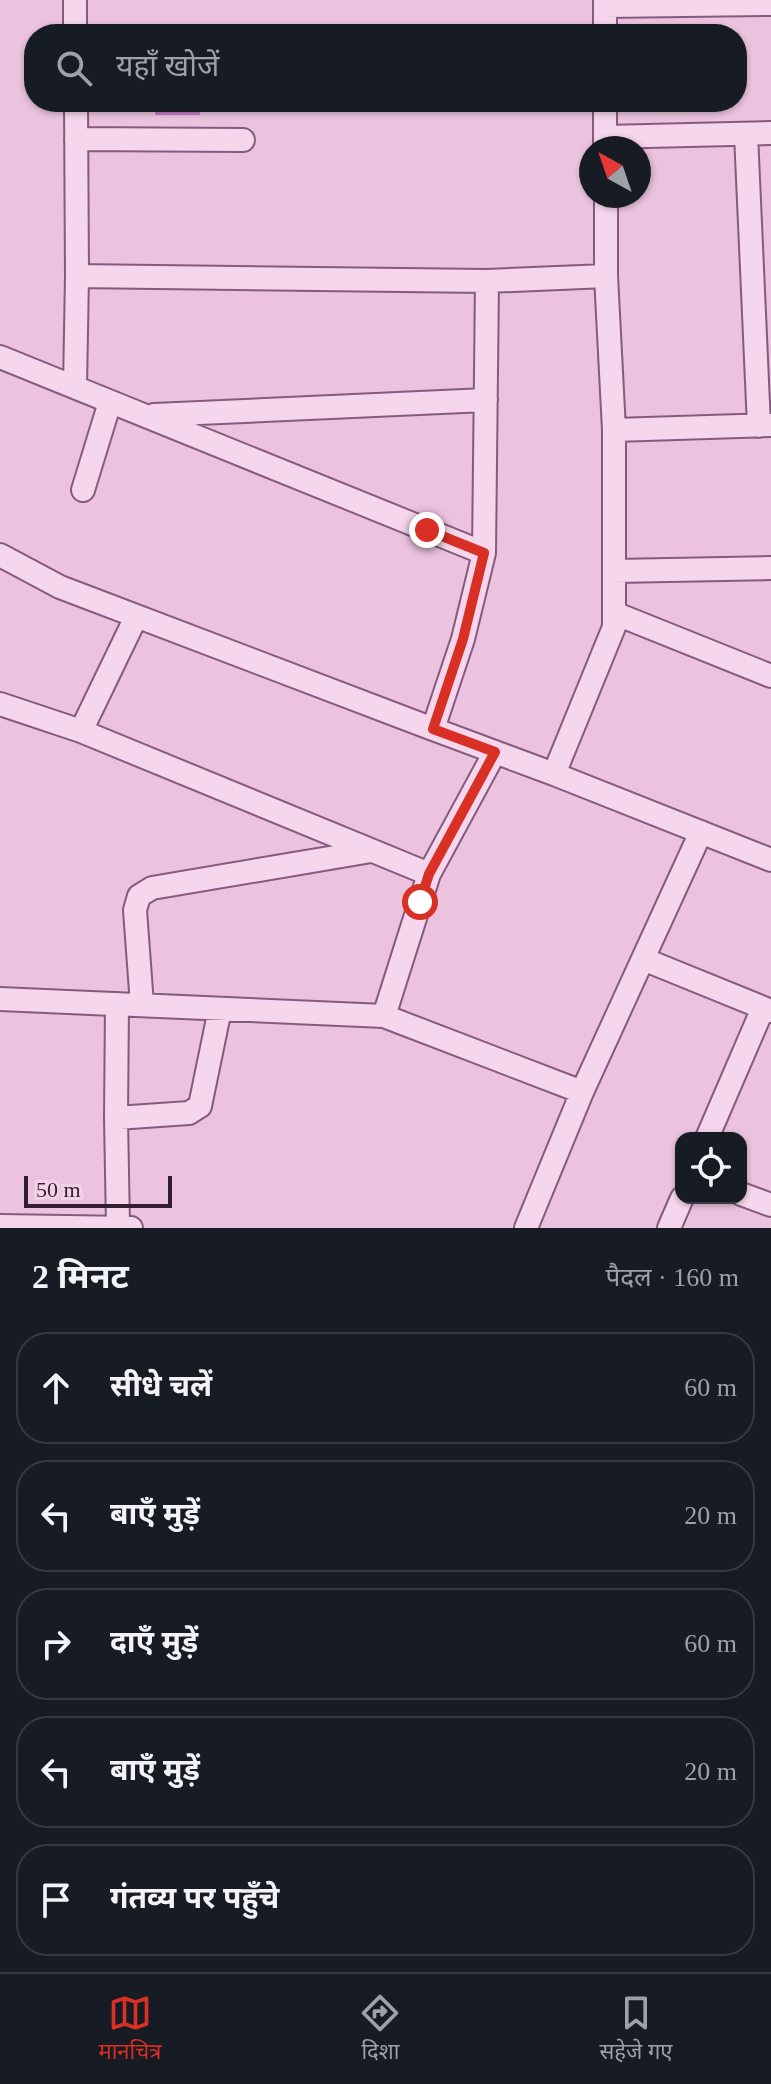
<!DOCTYPE html>
<html lang="hi">
<meta charset="utf-8">
<style>
:root{--surface:#171b24;--page:#242831;--text:#f1f3f6;--muted:#9ea1a6;--line:#363941;--accent:#d93025}
body{margin:0;font-family:"Times New Roman","Noto Sans Devanagari",serif;background:var(--page);color:var(--text)}
.controls{position:absolute;right:24px;bottom:24px;display:grid;overflow:hidden;border-radius:16px;box-shadow:0 2px 6px #0004}
.controls button{width:72px;height:72px;display:grid;place-items:center;padding:0;border:0;border-bottom:2px solid var(--line);background:var(--surface);color:var(--text);font:40px sans-serif}
.compass{position:absolute;left:579px;top:136px;width:72px;height:72px;border-radius:50%;background:var(--surface);box-shadow:0 2px 6px #0004;rotate:320deg}
.scale{position:absolute;left:24px;bottom:20px;width:148px;box-sizing:border-box;padding-left:8px;border:4px solid #351e33;border-top:0;font-size:22px;line-height:28px;white-space:nowrap;color:#351e33;-webkit-text-stroke:6px #f3d2e8;paint-order:stroke}
.stop{position:absolute;width:24px;height:24px;margin:-18px;border:6px solid #d93025;border-radius:50%;background:#fff}
.stop.end{background:#d93025;border-color:#fff;box-shadow:0 2px 8px #0008}
.list{margin:0;padding:0;list-style:none}
h2{display:flex;justify-content:space-between;align-items:center;height:104px;margin:0;padding:0 32px;font-size:34px}
h2 small{font-size:26px;font-weight:400;color:var(--muted)}
.list li{display:grid;grid-template-columns:52px 1fr auto;gap:24px;align-items:center;box-sizing:border-box;height:112px;margin:0 16px 16px;padding:0 16px;border:2px solid var(--line);border-radius:32px}
.list b{display:block;font-size:30px;white-space:nowrap}
.list em{font-size:26px;font-style:normal;color:var(--muted)}
.icon{flex:none;width:44px;height:44px;fill:none;stroke:currentColor;stroke-width:2;stroke-linecap:round;stroke-linejoin:round}
.map{position:relative;flex:none;width:771px;height:1228px;overflow:hidden}
.search{position:absolute;background:var(--surface);box-shadow:0 2px 6px #0004;left:24px;right:24px;top:24px;height:88px;display:flex;align-items:center;gap:20px;box-sizing:border-box;padding:0 28px;border-radius:32px;color:var(--muted);font-size:30px}
.sheet{height:744px;background:var(--surface)}
nav{display:flex;justify-content:space-around;align-items:center;box-sizing:border-box;height:112px;border-top:2px solid var(--line);background:var(--surface);font-size:22px;color:var(--muted)}
nav a{display:grid;justify-items:center;gap:4px}
nav .on{color:var(--accent)}
.map>svg:first-child{display:block}
</style>
<div class="map">
<svg width="771" height="1228" viewBox="0 0 771 1228">
<rect width="100%" height="100%" fill="#ebc3df"/>
<!-- building -->
<path fill="#c77bc5" d="M155 102H200V115H155Z"/>
<g fill="none" stroke-linecap="round" stroke-linejoin="round">
<defs>
<path id="street" d="M75 0V34
M605 0V34
M605 6 771 4
M76 102 77 276
M605 102V148
M746 134 759 426
M605 137 771 133
M76 139 243 140
M606 276 614 430 771 425
M0 357 484 553 487 281 606 276V196
M75 387 77 276 487 281
M154 415 486 400
M83 490 110 402
M484 553 463 639 433 729 554 774 614 627V430
M0 555 60 587 433 729
M615 571 771 568
M614 613 771 676
M0 704 81 731 136 617
M81 731 429 874 495 752
M554 774 771 860
M643 959 771 1011
M0 999 384 1016 429 874
M142 1005 135 910 139 896 152 888 371 851
M384 1016 582 1092 701 832
M116 1118 117 1004
M707 1138 763 1008
M741 1194 771 1205
M0 1226 131 1228
M118 1226 116 1118 189 1113 200 1106 220 1009
M526 1228 582 1092
M669 1228 682 1198"/>
</defs>
<!-- street casing -->
<use href="#street" stroke="#845b7e" stroke-width="26"/>
<!-- street -->
<use href="#street" stroke="#f6d6ec" stroke-width="22"/>
</g>
<g fill="none" stroke-linecap="round" stroke-linejoin="round">
<!-- route -->
<path stroke="#d93025" stroke-width="10" d="M420 902 429 874 495 752 433 729 463 639 484 553 427 530"/>
</g>
</svg>
<div class="controls">
<button><svg class="icon" aria-label="locate" viewBox="0 0 24 24"><circle cx="12" cy="12" r="6"/><path d="M12 2v4M12 18v4M2 12h4M18 12h4"/></svg></button>
</div>
<svg class="compass" viewBox="-18 -18 36 36"><path d="M0-13l5 13h-10z" fill="#e53935"/><path d="M0 13l5-13h-10z" fill="#9ea1a6"/></svg>
<div class="scale">50 m</div>
<div class="stop" style="left:420px;top:902px"></div>
<div class="stop end" style="left:427px;top:530px"></div>
<div class="search"><svg class="icon" aria-label="search" viewBox="0 0 24 24"><circle cx="10" cy="10" r="6"/><path d="M15 15l6 6"/></svg>यहाँ खोजें</div>
</div>
<section class="sheet">
<h2>2 मिनट<small>पैदल · 160 m</small></h2>
<ul class="list">
<li><svg class="icon" aria-label="ahead" viewBox="0 0 24 24"><path d="M12 20V5M6 11l6-6 6 6"/></svg><div><b>सीधे चलें</b></div><em>60 m</em></li>
<li><svg class="icon" aria-label="left" viewBox="0 0 24 24"><path d="M17 20v-9H6M10 6l-5 5 5 5"/></svg><div><b>बाएँ मुड़ें</b></div><em>20 m</em></li>
<li><svg class="icon" aria-label="right" viewBox="0 0 24 24"><path d="M7 20v-9h11M14 6l5 5-5 5"/></svg><div><b>दाएँ मुड़ें</b></div><em>60 m</em></li>
<li><svg class="icon" aria-label="left" viewBox="0 0 24 24"><path d="M17 20v-9H6M10 6l-5 5 5 5"/></svg><div><b>बाएँ मुड़ें</b></div><em>20 m</em></li>
<li><svg class="icon" aria-label="arrive" viewBox="0 0 24 24"><path d="M6 21V4h12l-3 4 3 4H6"/></svg><div><b>गंतव्य पर पहुँचे</b></div></li>
</ul>
</section>
<nav>
<a class="on"><svg class="icon" aria-label="map" viewBox="0 0 24 24"><path d="M3 6l6-2 6 2 6-2v14l-6 2-6-2-6 2zM9 4v14M15 6v14"/></svg>मानचित्र</a>
<a><svg class="icon" aria-label="directions" viewBox="0 0 24 24"><path d="M12 3l9 9-9 9-9-9zM9 14v-3h6M13 9l2 2-2 2"/></svg>दिशा</a>
<a><svg class="icon" aria-label="saved" viewBox="0 0 24 24"><path d="M7 4h10v16l-5-4-5 4z"/></svg>सहेजे गए</a>
</nav>
